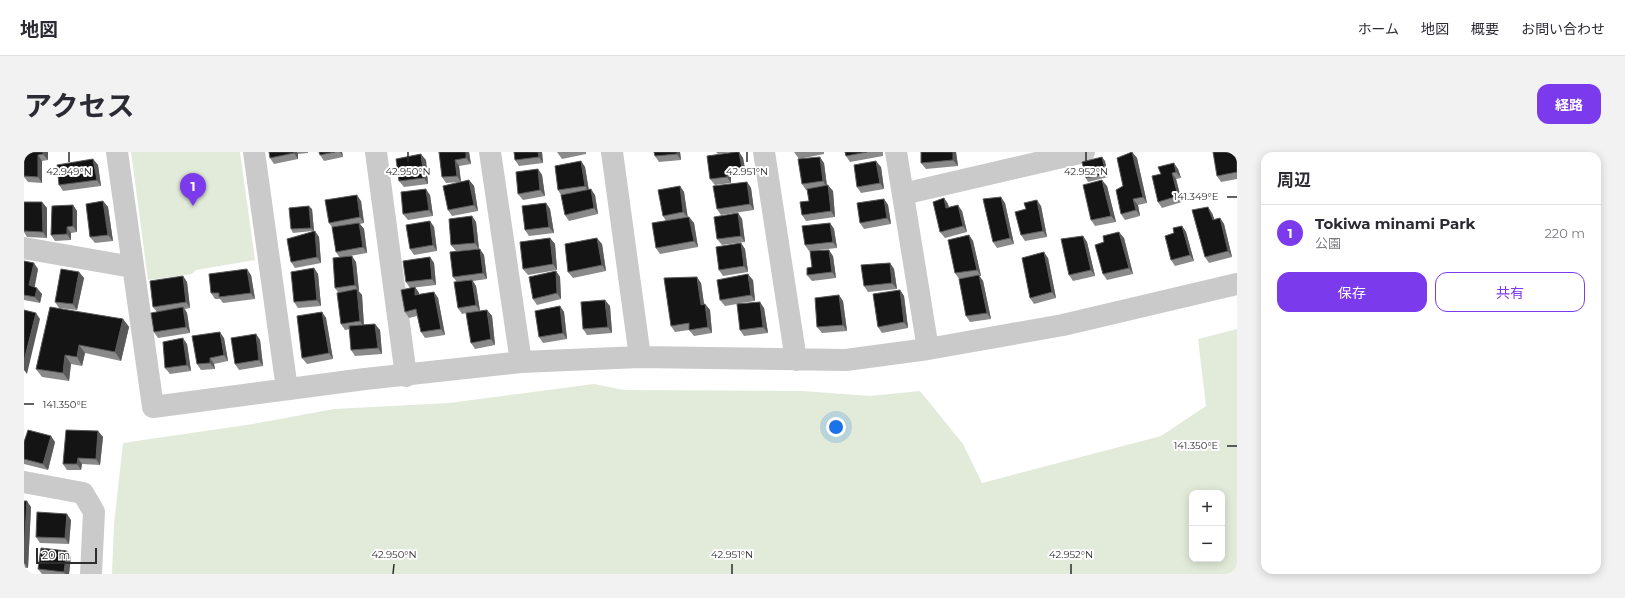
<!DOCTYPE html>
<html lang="ja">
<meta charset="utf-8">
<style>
:root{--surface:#fff;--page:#f2f2f3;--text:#2b2b33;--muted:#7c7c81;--line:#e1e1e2;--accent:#7c3aed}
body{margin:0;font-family:Montserrat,"Noto Sans JP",sans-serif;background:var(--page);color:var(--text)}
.controls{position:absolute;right:12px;bottom:12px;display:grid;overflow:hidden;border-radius:8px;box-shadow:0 2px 10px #0003}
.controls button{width:36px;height:36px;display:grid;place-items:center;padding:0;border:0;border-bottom:1px solid var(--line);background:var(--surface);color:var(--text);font:20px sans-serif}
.scale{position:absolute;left:12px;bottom:10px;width:61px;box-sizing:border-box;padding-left:4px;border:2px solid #2d2d2d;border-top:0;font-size:11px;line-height:14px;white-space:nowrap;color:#2d2d2d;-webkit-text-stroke:3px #fff;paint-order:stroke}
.you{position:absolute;left:812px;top:275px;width:14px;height:14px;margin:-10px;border:3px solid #fff;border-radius:50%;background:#1a73e8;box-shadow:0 0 0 6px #1a73e833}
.badge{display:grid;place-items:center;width:26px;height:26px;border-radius:50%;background:var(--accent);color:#fff;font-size:13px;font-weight:700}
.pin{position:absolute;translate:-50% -33px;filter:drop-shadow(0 1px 2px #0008)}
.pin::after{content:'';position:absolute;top:21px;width:14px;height:12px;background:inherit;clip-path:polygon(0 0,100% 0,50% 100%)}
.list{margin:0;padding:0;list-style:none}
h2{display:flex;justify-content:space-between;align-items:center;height:52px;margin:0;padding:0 16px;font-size:17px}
h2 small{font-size:13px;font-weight:400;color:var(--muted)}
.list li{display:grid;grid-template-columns:26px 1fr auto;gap:12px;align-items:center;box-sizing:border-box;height:56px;padding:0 16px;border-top:1px solid var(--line)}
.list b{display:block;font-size:15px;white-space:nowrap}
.list p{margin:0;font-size:13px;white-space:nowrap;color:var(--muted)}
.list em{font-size:13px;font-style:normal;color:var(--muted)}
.actions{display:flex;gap:8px;padding:12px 16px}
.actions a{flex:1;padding:9px 0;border:1px solid var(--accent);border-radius:12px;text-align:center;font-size:14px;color:var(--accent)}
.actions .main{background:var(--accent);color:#fff}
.map{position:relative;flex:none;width:1213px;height:422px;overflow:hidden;border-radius:12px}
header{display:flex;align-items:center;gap:24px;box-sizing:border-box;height:56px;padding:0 20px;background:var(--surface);border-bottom:1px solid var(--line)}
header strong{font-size:19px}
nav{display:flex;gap:22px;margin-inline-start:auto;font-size:14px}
.intro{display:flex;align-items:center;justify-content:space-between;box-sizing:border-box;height:96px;padding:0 24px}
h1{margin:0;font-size:28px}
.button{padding:10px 18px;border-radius:12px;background:var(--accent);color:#fff;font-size:14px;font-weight:700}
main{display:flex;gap:24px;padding:0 24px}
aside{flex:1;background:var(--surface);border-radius:12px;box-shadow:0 2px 10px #0003}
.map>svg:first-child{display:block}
</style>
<header>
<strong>地図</strong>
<nav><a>ホーム</a><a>地図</a><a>概要</a><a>お問い合わせ</a></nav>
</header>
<div class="intro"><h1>アクセス</h1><a class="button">経路</a></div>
<main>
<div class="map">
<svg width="1213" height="422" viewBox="0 0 1213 422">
<rect width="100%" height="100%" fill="#fff"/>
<!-- green -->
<path fill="#e2ebd9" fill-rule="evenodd" d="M107 0H216L231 108 172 118 168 122 124 128Z
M1213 177V422H88L90 372 99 291 229 272 310 257 425 251 570 232 600 238 779 239 846 244 896 239 939 292 958 331 1137 284 1182 254 1174 187ZM1168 341H1198V407H1168Z"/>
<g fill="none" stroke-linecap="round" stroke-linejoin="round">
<!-- minor -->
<path stroke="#cacaca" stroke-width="22" d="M93 0 129 255 341 227 497 210 616 205 822 208 904 197 1039 173 1213 132
M230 0 263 237
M352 0 382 224
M466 0 497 210
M588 0 616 205
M740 0 772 208
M872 0 904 197
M879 42 1060 0
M0 96 108 115
M0 330 59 341 70 360 67 422"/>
</g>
<!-- wall -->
<path fill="#8a8a8a" d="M0 0H24V8L18 9V31L4 30 0 25Z
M245 0H284V1L274 2V7L250 12 246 6Z
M295 0H318L319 5 300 9 296 3Z
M415 0H445L447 12 435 14 437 30 422 31 418 25Z
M518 0 519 11 495 14 491 8Z
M533 0H562V2L538 7Z
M630 0H656L657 8 635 10 631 4Z
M692 0H715L719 6 722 22 707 25V31L691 33 686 27 708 0 694 2Z
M770 0H800V2L775 7Z
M821 0H859V4L826 10 822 4Z
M897 0H932L934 14 902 17 897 11Z
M1108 0 1113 6 1123 51 1114 53 1116 64 1101 68 1097 62 1099 34Z
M1213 0V27L1197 30 1193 24Z
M69 7 74 13 77 34 39 39 35 33Z
M402 8 404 32 380 35 375 29Z
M557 9 561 15 565 38 571 43 574 62 545 69 541 63 537 43 534 38Z
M1081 9 1084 25 1064 30 1062 26Z
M800 11 803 33 809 39 811 65 782 69 778 63 785 49 783 38H782L778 32Z
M857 15 860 37 837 41 833 35Z
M514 17 518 23 521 44 499 48 494 42Z
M1154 17 1157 26 1152 27 1158 50 1138 56 1134 50 1137 22Z
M445 28 450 34 454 59 428 64 424 58Z
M723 30 727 36 730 58 697 63 693 57Z
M656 34 660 40 663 65H665L670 71 674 95 636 102 632 96 642 69 639 64Z
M1083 34 1092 70 1071 74 1067 68Z
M406 43 409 64 384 68 379 62Z
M920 46 924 52 925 56 938 59 943 80 921 86 916 80Z
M860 47 864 53 867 72 840 77 836 71Z
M79 49 84 55 89 89 71 91 66 85Z
M337 49 340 71 336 72 340 77 343 101 320 105 332 110 335 139H334L338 143 340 173 356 178 358 202 331 204 327 198 326 177 321 178 317 172 314 140 311 136 316 106 312 100 308 75 305 71Z
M0 50H18L23 56V86L3 85 0 80Z
M522 51 526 57 530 81 505 84 501 78Z
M981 51 990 92 973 96 969 90Z
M49 53 53 59V80L47 81V88L31 89 27 83Z
M1017 54 1023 85 1001 89 997 83Z
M288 57 290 79 295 85 297 111 271 116 267 110 288 79 269 81 267 77Z
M714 61 718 67 721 90 698 93 693 87Z
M1188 61 1190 67 1196 66 1200 72 1208 105 1185 111 1181 105Z
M448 64 452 70 455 97 460 103 463 127 449 129 452 134 456 159 463 158 468 164 471 193 451 197 447 191 442 161 438 162 434 156 433 130 429 125 455 97 432 99 427 93Z
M406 69 410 75 413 99 390 103 386 97Z
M806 71 810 77 813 96 785 99 781 93Z
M1158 74 1162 80 1170 109 1151 114 1147 108 1150 81Z
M945 83 949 89 957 124H955L959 129 967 167 946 170 942 164 935 127 931 121Z
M1059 84 1063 90 1071 124 1049 129 1045 123Z
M526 86 531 92 533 118 504 123 499 117Z
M1100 86 1109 122 1083 128 1079 122 1080 90Z
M717 91 721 97 724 120 699 124 695 118Z
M578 92 582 119 549 126 544 120Z
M809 104 812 126 788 129 783 123 788 115Z
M406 105 410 111 412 133 386 136 382 130Z
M1024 106 1032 146 1010 152 1006 146Z
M0 109 14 117 10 135 18 142 16 151 0 148Z
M866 111 870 117 873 137 844 140 840 134Z
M290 116 294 122 297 154 274 156 270 150Z
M532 119 536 125 537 147 513 153 509 147Z
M55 120 60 126 53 158 35 156 31 150Z
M227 123 231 147 199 151 196 147H191L187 141Z
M159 124 163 130 166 156 161 157 163 161 166 181 134 186 130 180 133 160 129 155Z
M729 128 731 149 717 151 740 156 744 181 720 184 716 178 713 152 701 154 696 148Z
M677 131 680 152H681L686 158 688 181 670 184 665 178 651 180 647 174Z
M391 135 395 141V143L410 140 414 146 421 183 401 186 397 180 393 164 385 166 381 160Z
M876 138 880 144 884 176 858 181 854 175Z
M819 149 823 179 798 181 793 175Z
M536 154 540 160 543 187 519 191 515 185Z
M586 154 588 181 563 183 559 177Z
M298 160 302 166 309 207 283 212 278 206Z
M99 167 105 175 97 209 61 201 58 214 47 212 45 229 18 225 12 217Z
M232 182 236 188 239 214 215 218 211 212Z
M200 186 204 209 190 212 191 217 177 218 173 212Z
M163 192 167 219 146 222 141 216Z
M74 279 79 285 76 313 58 312 57 318H43L39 312Z
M0 290H31L24 318 0 312Z
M0 349 7 355 4 416H0Z
M47 368 45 392 16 391 12 385Z
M43 399 47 405 45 422H18L14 417Z"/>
<!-- shaded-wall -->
<path fill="#5a5a5a" d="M19 0H24V8L19 2Z
M270 0H273L274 2V7L270 1Z
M316 0H318L319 5Z
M442 0H445L447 12 442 6Z
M514 0H518L519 11 515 5Z
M653 0H656L657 8 653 2Z
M715 0 719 6 722 22 718 16Z
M929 0H932L934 14 929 8Z
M1108 0 1113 6 1123 51 1119 45Z
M397 2 402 8 404 32 400 26Z
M14 3 18 9V31L14 25Z
M796 5 800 11 803 35 799 29Z
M1078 5 1081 9 1084 25 1082 22Z
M69 7 74 13 77 34 73 28Z
M431 8 435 14 437 30 433 24Z
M557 9 561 15 565 40 561 34Z
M852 9 857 15 860 37 856 31Z
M1150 11 1154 17 1157 26 1152 20Z
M514 17 518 23 521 44 516 38Z
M703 19 707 25V31L703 25Z
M1148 21 1152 27 1158 50 1154 44Z
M445 28 450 34 454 59 450 53Z
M1078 28 1083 34 1092 70 1087 64Z
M723 30 727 36 730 58 726 52Z
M804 33 809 39 811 65 807 59Z
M656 34 660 40 664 66 659 60Z
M402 37 406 43 409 64 405 58Z
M567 37 571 43 574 62 570 56Z
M333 43 337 49 340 71 336 65Z
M977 45 981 51 990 92 986 86Z
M920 46 924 52 926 62 922 56Z
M860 47 864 53 867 72 863 66Z
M1109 47 1114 53 1116 64 1112 58Z
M1013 48 1017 54 1023 85 1019 79Z
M79 49 84 55 89 89 84 83Z
M18 50 23 56V86L19 80Z
M522 51 526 57 530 81 525 75Z
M49 53 53 59V80L49 74Z
M934 53 938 59 943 80 939 74Z
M285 54 288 57 290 79 287 76Z
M1184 55 1188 61 1193 74 1189 68Z
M714 61 718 67 721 90 717 84Z
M448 64 452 70 455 97 451 91Z
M665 65 670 71 674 95 670 89Z
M1196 66 1200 72 1208 105 1204 99Z
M406 69 410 75 413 99 409 93Z
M335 71 340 77 343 101 339 95Z
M806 71 810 77 813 96 809 90Z
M1158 74 1162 80 1170 109 1166 103Z
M43 75 47 81V88L43 82Z
M291 79 295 85 297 111 293 105Z
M1095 80 1100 86 1109 122 1105 116Z
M945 83 949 89 957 124 953 118Z
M1059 84 1063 90 1071 124 1067 118Z
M526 86 531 92 533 118 529 112Z
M573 86 578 92 582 119 578 113Z
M717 91 721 97 724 120 720 114Z
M456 97 460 103 463 127 459 121Z
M805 98 809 104 812 126 808 120Z
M1020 100 1024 106 1032 146 1028 140Z
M328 104 332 110 335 139 331 133Z
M406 105 410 111 412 133 408 127Z
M10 111 14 117 10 139 5 133Z
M866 111 870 117 873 137 868 131Z
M290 116 294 122 297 154 293 148Z
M223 117 227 123 231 147 227 141Z
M532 119 536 125 537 147 533 141Z
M55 120 60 126 53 158 49 152Z
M724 122 729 128 731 149 727 143Z
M955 123 959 129 967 167 963 161Z
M159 124 163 130 166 156 162 150Z
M673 125 677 131 681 159 677 153Z
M448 128 452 134 456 159 452 153Z
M391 135 395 141V149L391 143Z
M13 136 18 142 16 151 11 145Z
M333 137 338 143 340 175 336 169Z
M876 138 880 144 884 176 880 170Z
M410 140 414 146 421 183 417 177Z
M815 143 819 149 823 179 819 173Z
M581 148 586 154 588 181 584 175Z
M736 150 740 156 744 181 739 175Z
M681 152 686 158 688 181 684 175Z
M536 154 540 160 543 187 539 181Z
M159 155 163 161 166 181 162 175Z
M463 158 468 164 471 193 467 187Z
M298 160 302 166 309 207 305 201Z
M12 161 16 167 3 222 0 218V209Z
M99 167 105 175 97 209 91 200Z
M351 172 356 178 358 202 354 196Z
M196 180 200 186 204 209 200 203Z
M232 182 236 188 239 214 235 208Z
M159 186 163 192 167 219 163 213Z
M55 193 61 201 58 214 53 205Z
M41 203 47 212 45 229 39 221Z
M186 206 190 212 191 217 186 211Z
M74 279 79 285 76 313 72 307Z
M27 284 31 290 24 318 19 312Z
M54 306 58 312 57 318 53 312Z
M3 349 7 355 4 416 0 411V399Z
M43 362 47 368 45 392 41 386Z
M43 399 47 405 45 422H41L40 420Z"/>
<!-- building -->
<path fill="#141414" stroke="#5a5a5a" d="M0 0H19V2L14 3V25L0 24Z
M245 0H270V1L246 6Z
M295 0H311L296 3Z
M415 0H442V6L431 8 433 24 418 25Z
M490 0H514L515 5 491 8Z
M630 0H653V2L631 4Z
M712 0H715L718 16 703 19V25L686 27 683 4Z
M821 0H843L822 4Z
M897 0H929V8L897 11Z
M1108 0 1119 45 1109 47 1112 58 1097 62 1092 38 1099 34 1093 6Z
M1189 0H1213V20L1193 24Z
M397 2 400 26 375 29 372 7Z
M796 5 799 29 778 32 774 7Z
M1078 5 1082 22 1062 26 1058 10Z
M69 7 73 28 35 33 33 13Z
M557 9 561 34 534 38 531 14Z
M852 9 856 31 833 35 830 13Z
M1150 11 1152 20 1148 21 1154 44 1134 50 1128 24 1137 22 1134 15Z
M514 17 516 38 494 42 492 20Z
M445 28 450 53 424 58 419 34Z
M1078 28 1087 64 1067 68 1059 33Z
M723 30 726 52 693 57 689 34Z
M804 33 807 59 778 63 776 50 785 49 783 37Z
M656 34 659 60 639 64 634 38Z
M402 37 405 58 379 62 377 40Z
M567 37 570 56 541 63 537 43Z
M333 43 336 65 305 71 301 48Z
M977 45 986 86 969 90 959 47Z
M920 46 922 56 934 53 939 74 916 80 909 50Z
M860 47 863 66 836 71 833 51Z
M1013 48 1019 79 997 83 991 60 1002 57 1000 51Z
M79 49 84 83 66 85 62 52Z
M0 50H18L19 80 0 79Z
M522 51 525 75 501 78 498 54Z
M49 53V74L43 75V82L27 83 28 54Z
M285 54 287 76 267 77 265 56Z
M1184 55 1189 68 1196 66 1204 99 1181 105 1168 58Z
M714 61 717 84 693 87 690 65Z
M448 64 451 91 427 93 425 67Z
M665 65 670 89 632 96 628 71Z
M406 69 409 93 386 97 382 73Z
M335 71 339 95 312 100 308 75Z
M806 71 809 90 781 93 778 74Z
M1158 74 1166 103 1147 108 1141 84 1150 81 1149 76Z
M291 79 293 105 267 110 263 87Z
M1095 80 1105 116 1079 122 1071 93 1080 90 1079 84Z
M945 83 953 118 931 121 924 88Z
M1059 84 1067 118 1045 123 1037 87Z
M526 86 529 112 499 117 496 90Z
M573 86 578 113 544 120 541 92Z
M717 91 720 114 695 118 692 95Z
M456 97 459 121 429 125 426 100Z
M805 98 808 120 783 123V116L788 115 786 99Z
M1020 100 1028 140 1006 146 998 106Z
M328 104 331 133 311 136 309 106Z
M406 105 408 127 382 130 379 109Z
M0 109 10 111 5 133 13 136 11 145 0 143Z
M866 111 868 131 840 134 837 113Z
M290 116 293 148 270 150 267 120Z
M37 117 55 120 49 152 31 150Z
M223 117 227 141 195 145V141H187L185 122Z
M532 119 533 141 509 147 505 125Z
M724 122 727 143 696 148 693 128Z
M955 123 963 161 942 164 935 127Z
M159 124 162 150 129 155 126 129Z
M673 125 677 153 681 152 684 175 665 178V171L647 174 640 126Z
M448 128 452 153 434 156 430 130Z
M391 135V143L410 140 417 177 397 180 392 157 381 160 377 138Z
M333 137 336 169 317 172 313 141Z
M876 138 880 170 854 175 849 142Z
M815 143 819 173 793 175 791 146Z
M581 148 584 175 559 177 557 150Z
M736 150 739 175 716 178 713 152Z
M536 154 539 181 515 185 511 159Z
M26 155 99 167 91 200 55 193 53 205 41 203 39 221 12 217Z
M159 155 162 175 130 180 127 161Z
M0 158 12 161 0 209Z
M463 158 467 187 447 191 442 161Z
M298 160 305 201 278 206 273 164Z
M351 172 354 196 327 198 325 174Z
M196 180 200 203 186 206V211L173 212 168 184Z
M232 182 235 208 211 212 207 186Z
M159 186 163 213 141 216 139 190Z
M4 278 27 284 19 312 0 307V290Z
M42 278 74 279 72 307 54 306 53 312H39Z
M0 349H3L0 399Z
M13 360 43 362 41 386 12 385Z
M17 396 43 399 40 420 14 417Z"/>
<!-- ticks -->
<path fill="none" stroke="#2d2d2d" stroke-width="1.5" d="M45 10V0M384 10V0M723 10V0M1062 10V0M1203 45H1213M0 252H10M1203 294H1213M369 422 370 412M708 422V412M1047 422V412"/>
<g font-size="10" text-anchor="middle" fill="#2d2d2d" stroke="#fff" stroke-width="4" stroke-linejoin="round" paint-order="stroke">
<text x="45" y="23">42.949°N</text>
<text x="384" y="23">42.950°N</text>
<text x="723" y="23">42.951°N</text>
<text x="1062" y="23">42.952°N</text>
<text x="1172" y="48">141.349°E</text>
<text x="41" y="256">141.350°E</text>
<text x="1172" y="297">141.350°E</text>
<text x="370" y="406">42.950°N</text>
<text x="708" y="406">42.951°N</text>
<text x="1047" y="406">42.952°N</text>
</g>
</svg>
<div class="controls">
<button>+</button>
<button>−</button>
</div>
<div class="scale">20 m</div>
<div class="you"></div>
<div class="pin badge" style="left:169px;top:54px">1</div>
</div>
<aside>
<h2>周辺<small></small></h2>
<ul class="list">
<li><span class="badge">1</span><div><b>Tokiwa minami Park</b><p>公園</p></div><em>220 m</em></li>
</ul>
<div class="actions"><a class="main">保存</a><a>共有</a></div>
</aside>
</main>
